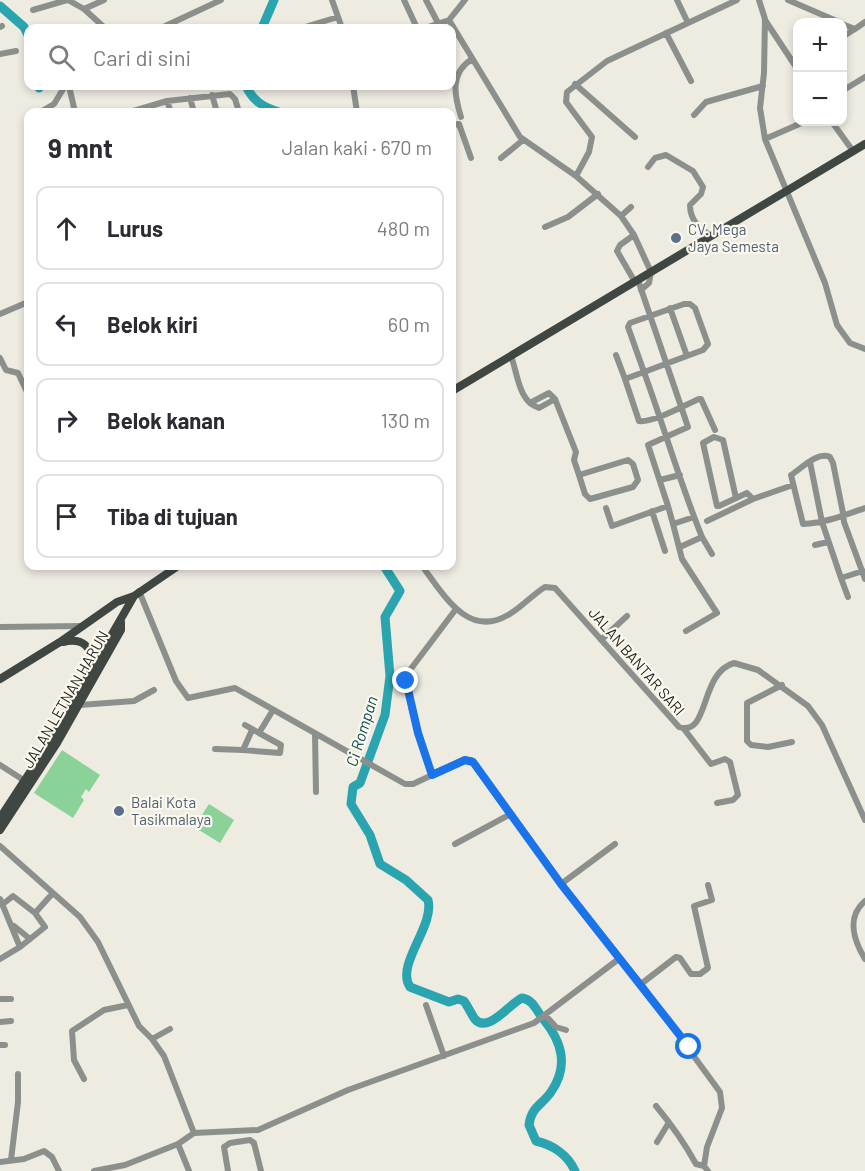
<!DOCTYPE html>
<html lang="id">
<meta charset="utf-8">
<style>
:root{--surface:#fff;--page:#f2f2f3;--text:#2b2b33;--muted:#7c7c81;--line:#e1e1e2}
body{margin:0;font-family:Barlow,sans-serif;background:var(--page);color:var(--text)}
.controls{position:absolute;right:18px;top:18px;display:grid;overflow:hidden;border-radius:12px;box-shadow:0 3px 9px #0003}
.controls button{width:54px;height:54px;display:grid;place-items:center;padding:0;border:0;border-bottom:2px solid var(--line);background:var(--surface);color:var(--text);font:30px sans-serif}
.stop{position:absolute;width:18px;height:18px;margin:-14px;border:4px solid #1a73e8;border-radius:50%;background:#fff}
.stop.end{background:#1a73e8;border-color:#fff;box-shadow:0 2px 6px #0008}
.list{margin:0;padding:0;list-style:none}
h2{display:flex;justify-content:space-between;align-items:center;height:78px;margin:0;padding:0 24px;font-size:26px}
h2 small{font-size:20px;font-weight:400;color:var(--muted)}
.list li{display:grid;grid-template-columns:39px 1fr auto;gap:18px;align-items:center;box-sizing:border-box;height:84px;margin:0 12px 12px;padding:0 12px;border:2px solid var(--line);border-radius:12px}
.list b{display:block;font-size:22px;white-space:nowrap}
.list em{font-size:20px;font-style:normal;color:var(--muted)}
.icon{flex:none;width:33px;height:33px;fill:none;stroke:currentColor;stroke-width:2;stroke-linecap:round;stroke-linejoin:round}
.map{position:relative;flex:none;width:865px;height:1171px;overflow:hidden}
.search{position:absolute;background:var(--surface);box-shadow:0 3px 9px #0003;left:24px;top:24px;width:432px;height:66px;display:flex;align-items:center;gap:15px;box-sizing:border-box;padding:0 21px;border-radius:12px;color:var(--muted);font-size:22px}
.panel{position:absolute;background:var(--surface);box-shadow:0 3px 9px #0003;left:24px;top:108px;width:432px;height:462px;border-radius:12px}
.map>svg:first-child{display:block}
</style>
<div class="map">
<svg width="865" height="1171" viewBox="0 0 865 1171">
<rect width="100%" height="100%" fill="#eeebe1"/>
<!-- green -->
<path fill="#8bd298" d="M62 750 100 775 89 792 86 789 81 797 84 800 73 818 34 793Z
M209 804 234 820 220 843 194 827Z"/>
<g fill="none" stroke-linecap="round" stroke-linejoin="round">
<!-- river -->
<path stroke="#2aa5af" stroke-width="9" d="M0 6 24 27 28 35
M262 28 274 0
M246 86C253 101 263 107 279 112
M39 88V86
M384 566 400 591 385 617 390 676 385 715 360 783 353 787 351 804 370 835 380 864 406 880 428 900C435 926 395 965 410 987L449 1002 458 999 464 1001C468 1007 471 1013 474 1018 487 1036 511 1002 522 998 534 1000 536 1011 544 1020 562 1042 569 1066 551 1092 542 1105 531 1107 529 1125L536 1141C553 1145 568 1155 575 1171"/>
<!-- minor -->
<path stroke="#8c908d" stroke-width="6" d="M68 0 84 9 105 28
M332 0 342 28
M404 0 417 28
M426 0 438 23
M677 0 688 23
M759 0 765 19 764 73 760 108 765 139 825 283 837 325 850 343 865 349
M788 0 839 22
M84 9 104 0
M33 10 67 0
M449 20 520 137 576 176 621 216 634 235 651 272 649 283 641 290
M765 20 798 70
M842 24 855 29 865 22
M0 27 2 26
M305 27 338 17
M161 28 221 0
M425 28 449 20 465 0
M666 33 691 81
M842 37 855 29
M0 54 16 51
M575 84 635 137
M69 86 75 112
M353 86 357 112
M842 91 865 77
M212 95 217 112
M190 98 194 112
M167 101 171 112
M42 111 54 104 65 86
M130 112 167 101 230 94 235 99 239 112
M694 115 706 102 763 86
M461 117C454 94 450 73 472 59
M832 122 853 151
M452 125 459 124 471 158
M765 139 804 122
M501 158 523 140
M648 167 655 158 666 155 693 171 703 187 701 194 690 205C690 221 700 228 711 236
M576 176 589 152 592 137 566 102 567 92 607 61 737 0
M621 216 631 207
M545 227 568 217 598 194
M634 235 620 245 617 251 635 282
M670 308 687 356
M0 314 28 302
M616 355 625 379
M511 356C518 374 518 401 539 408L555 399 576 452 574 460 579 475 628 460 633 464 638 480 633 487 590 499 585 494 579 475
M0 358 6 370 18 373 28 394
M530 403 549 393 555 399
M810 462 822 522 841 578 863 571
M660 480 680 475
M736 498 723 440 714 437 703 443 717 506H719L747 493 753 499 793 485
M668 506 673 524 694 517
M606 508 612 526 668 506 648 445 688 427 638 280
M865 508C845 515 825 523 803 524L791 475C801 469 817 451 830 457L833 463 843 513 844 522 865 579
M652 511 665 551
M707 521 753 499
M673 524 682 559 717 613 686 631
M702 537 712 554
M815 545 828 542
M680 547 702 537C680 483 664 427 644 372L703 350 708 344 695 308 690 304H684L630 323 628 327 644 372 625 379 639 421C653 423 685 405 699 399H701L715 430
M422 566C443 593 467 639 508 615 521 608 532 595 545 587L555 588 679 727C710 737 699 673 734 663L758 670 808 706 822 725 865 820
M841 578 848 597
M139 591 176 681 188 698 235 688 405 784H413L462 761 471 760 561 884 641 984 720 1092 722 1108 707 1147 704 1166 708 1171
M0 627 82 626
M601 640 627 616
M782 685 747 703V741L751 745 768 747 792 742
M80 705 134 701 154 690
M245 725 259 733 273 710
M684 729 711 764 725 759 730 762 738 795 733 800 717 803
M315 734 316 792
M215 749 243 750 252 730
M243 750 280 753 281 745 259 733
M0 765 25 781
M432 775 412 711 407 674 456 609
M455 844 509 815
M0 846 80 917 98 942 139 1026 152 1039 164 1056 194 1133
M561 884 615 844
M0 899 20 947 0 959
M865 901C846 917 854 941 865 959
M3 904 13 896 35 913
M14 926 30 939
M20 947 45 927 35 913 53 893
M641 984 676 957 680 958 691 974H700L708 968 694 906 712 900 708 885
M0 999H11
M426 1005 444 1056
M545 1015 556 1027 566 1030
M0 1022 11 1021
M152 1039 170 1029
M0 1045H5
M84 1079 74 1060 72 1031 104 1010 128 1005
M656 1106C671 1124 684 1142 696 1164L704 1166
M657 1142 668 1124
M11 1160 18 1102V1074
M0 1162 24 1159 44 1151 52 1157 59 1171
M94 1171 125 1165 178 1144
M189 1171 178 1144 194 1133 258 1130 348 1090 534 1023 620 958
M228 1171 224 1147 230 1143 250 1140 254 1143 261 1171"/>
<!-- major -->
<path stroke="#404743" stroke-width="8" d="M452 391 865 144
M63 642C83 637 92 647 93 666
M0 679 60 642 117 602 134 596
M0 818 51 740 134 596 178 566
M0 830 57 743 121 630V622"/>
</g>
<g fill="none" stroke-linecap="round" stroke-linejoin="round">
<!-- route -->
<path stroke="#1a73e8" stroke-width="8" d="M406 681 418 733 432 775 465 760 473 762 561 884 689 1047"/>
</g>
<!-- markers -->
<g fill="#5c6f8a" stroke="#fbf8ee" stroke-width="2">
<circle cx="676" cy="238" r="6"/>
<circle cx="119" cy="811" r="6"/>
</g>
<g text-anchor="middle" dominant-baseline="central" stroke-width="4.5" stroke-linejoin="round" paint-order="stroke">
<!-- service labels -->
<g font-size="15" fill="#4e5e75" stroke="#fbf8ee" text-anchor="start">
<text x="688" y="229">CV. Mega<tspan x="688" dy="17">Jaya Semesta</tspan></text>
<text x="131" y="802">Balai Kota<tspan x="131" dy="17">Tasikmalaya</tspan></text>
</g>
<!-- street labels -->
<g font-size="15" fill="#24231f" stroke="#fbf8ee">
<text transform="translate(637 661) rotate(49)">JALAN BANTAR SARI</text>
<text transform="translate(65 699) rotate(-60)">JALAN LETNAN HARUN</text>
</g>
<!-- water labels -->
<g font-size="16" font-style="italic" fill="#034c51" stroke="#fbf8ee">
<text transform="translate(361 731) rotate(-73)">Ci Rompan</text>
</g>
</g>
</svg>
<div class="controls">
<button>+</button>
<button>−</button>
</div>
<div class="stop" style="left:689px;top:1047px"></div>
<div class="stop end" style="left:406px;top:681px"></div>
<div class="search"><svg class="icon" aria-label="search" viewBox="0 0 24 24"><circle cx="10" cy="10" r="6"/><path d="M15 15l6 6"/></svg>Cari di sini</div>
<section class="panel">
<h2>9 mnt<small>Jalan kaki · 670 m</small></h2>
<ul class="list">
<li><svg class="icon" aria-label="ahead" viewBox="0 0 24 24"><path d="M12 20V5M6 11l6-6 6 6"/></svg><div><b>Lurus</b></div><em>480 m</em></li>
<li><svg class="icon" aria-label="left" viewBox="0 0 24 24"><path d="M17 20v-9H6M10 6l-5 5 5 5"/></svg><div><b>Belok kiri</b></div><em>60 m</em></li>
<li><svg class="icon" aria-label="right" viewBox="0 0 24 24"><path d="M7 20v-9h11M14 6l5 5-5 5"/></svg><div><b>Belok kanan</b></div><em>130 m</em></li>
<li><svg class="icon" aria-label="arrive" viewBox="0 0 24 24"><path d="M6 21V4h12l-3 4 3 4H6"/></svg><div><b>Tiba di tujuan</b></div></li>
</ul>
</section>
</div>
